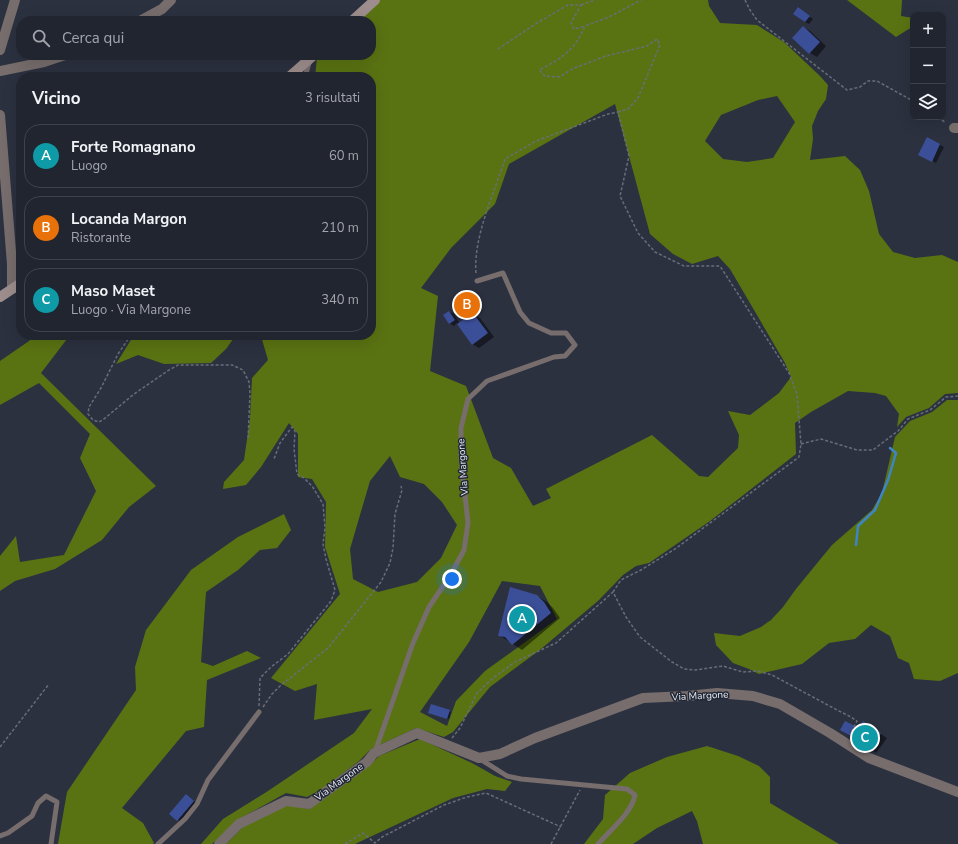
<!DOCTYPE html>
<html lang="it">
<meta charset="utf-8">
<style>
:root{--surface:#212530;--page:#2d313c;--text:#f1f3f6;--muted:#a2a5ab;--line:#3e424c;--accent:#8db9fc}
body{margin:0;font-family:"Nunito Sans",sans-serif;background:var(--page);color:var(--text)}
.controls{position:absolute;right:12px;top:12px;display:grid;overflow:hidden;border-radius:8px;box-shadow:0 4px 16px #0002}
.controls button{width:36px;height:36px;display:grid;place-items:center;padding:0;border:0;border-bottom:1px solid var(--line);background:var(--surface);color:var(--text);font:20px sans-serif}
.you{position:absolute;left:452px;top:579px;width:14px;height:14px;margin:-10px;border:3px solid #fff;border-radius:50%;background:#1a73e8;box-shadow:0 0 0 6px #1a73e833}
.badge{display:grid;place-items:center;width:26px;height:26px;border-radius:50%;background:var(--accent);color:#fff;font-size:13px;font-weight:700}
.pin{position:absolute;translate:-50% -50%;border:2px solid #fff;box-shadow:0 1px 4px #0006}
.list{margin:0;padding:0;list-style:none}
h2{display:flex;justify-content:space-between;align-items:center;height:52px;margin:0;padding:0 16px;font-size:17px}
h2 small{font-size:13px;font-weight:400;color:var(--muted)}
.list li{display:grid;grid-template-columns:26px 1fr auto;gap:12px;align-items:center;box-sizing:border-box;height:64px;margin:0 8px 8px;padding:0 8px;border:1px solid var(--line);border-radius:16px}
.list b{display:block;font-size:15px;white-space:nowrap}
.list p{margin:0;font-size:13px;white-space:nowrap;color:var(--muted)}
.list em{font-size:13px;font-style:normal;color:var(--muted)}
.icon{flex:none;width:22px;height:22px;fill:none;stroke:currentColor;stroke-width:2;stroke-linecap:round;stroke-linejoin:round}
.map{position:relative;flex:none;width:958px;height:844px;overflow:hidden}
.search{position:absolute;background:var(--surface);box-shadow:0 4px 16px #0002;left:16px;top:16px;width:360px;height:44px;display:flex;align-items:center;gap:10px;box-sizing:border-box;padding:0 14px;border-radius:16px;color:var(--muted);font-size:15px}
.panel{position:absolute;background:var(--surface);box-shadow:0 4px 16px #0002;left:16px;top:72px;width:360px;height:268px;border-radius:16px}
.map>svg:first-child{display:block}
</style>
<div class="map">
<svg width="958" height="844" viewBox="0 0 958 844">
<rect width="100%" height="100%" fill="#2c3140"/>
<!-- forest -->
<path fill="#5a7312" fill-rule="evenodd" d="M379 0H708L709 6 720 23 757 25 784 42 820 76 828 85 826 99 818 111 812 126 813 139 810 160 845 156 860 170 869 191 879 234 893 252 915 258 942 255 958 262V393L945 394 929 408 906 417 897 427 899 414 886 396 875 393 848 391 811 412 795 423 796 454 710 521 649 563 636 566 623 575 599 600 541 649 490 687 453 732 444 737 416 728 371 749 359 761 322 789 307 797 286 793 239 819 212 844H201L223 819 268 791 354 733 372 709 314 720 317 684 295 691 271 678 340 594 325 547 326 502 312 479 298 477V434L289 423 261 467 246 485 223 489 224 482 244 460 250 419 252 378 268 360 261 336 259 335H371V77H315L317 57 319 55H371V21H354ZM777 96 795 122 773 158 747 162 723 159 705 141 721 115 758 100ZM615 104 650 234 673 254 692 264 718 256 730 269 785 363 791 377 779 393 750 415 728 411 739 435 738 448 708 477 699 476 652 435 546 489 551 498 533 506 511 468 493 458 466 386 430 371 438 296 421 288 451 248 495 204 509 164ZM390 456 400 477 424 484 442 502 457 525 441 558 417 582 378 592 353 579 350 549 370 481ZM502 581 540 586 557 619 485 671 456 701 447 726 420 712 469 642Z
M847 0H902L901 16 913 18 912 27 896 37Z
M34 335H70L41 373 156 486 129 507 102 540 55 569 15 581 0 591V556L16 536 20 562 64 555 96 491 80 458 90 434 39 383 0 405V361L29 341Z
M134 335H236L226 349 211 363 164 364 138 355 116 364Z
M947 400H958V673L940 681 914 679 909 663 898 658 890 636 871 625 855 639 829 643 802 664 759 674 749 669 733 663 716 645 714 633 740 636 761 627 771 620 783 607 796 589 832 545 872 510 882 493 895 437 910 421 932 412Z
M284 514 291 530 277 548 260 550 238 570 206 592 201 662 213 666 247 651 261 658 207 680 204 727 186 731 122 808 143 823 154 843 153 844H58L67 792 136 690 135 667 146 630 191 570 238 537Z
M420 739 472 763 495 776 512 782 505 791 487 789 453 798 355 844H226L243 827 287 805 310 809 370 765 379 756Z
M707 746 738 756 759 766 770 777V803L839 844H703L697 821 692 811 657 828 633 844H584L603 819 605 795 630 773 667 757Z"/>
<!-- shadow -->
<path fill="#0007" d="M802 11 813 19 809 24 805 22Z
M803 27 810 31 826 46 817 57 810 53 793 38Z
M928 139 944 147 936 163 924 157Z
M449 312 454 314 460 324 473 314 480 318 494 337 479 348 472 344 457 323 454 326 449 323Z
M537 596 547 602 553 608 560 618 522 650 499 635Z
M449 711 451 712 449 719 431 714Z
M869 726 887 738 876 753 853 739Z
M186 796 198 804 182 822 178 820Z"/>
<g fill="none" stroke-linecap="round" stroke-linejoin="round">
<!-- stream -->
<path stroke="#3d85c4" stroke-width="2.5" d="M856 545 858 526 875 510 888 480 896 453 890 448"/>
</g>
<!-- building -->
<path fill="#3b4f98" d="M798 7 810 16 805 22 793 14Z
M803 26 820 42 809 54 792 38Z
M927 137 940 144 932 162 918 155Z
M449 311 455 320 449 324 443 315Z
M473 313 488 333 472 345 457 324Z
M510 587 537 595 544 602 551 613 512 645 505 637 498 636Z
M431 704 450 710 447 719 428 713Z
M845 721 859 728 863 721 881 733 869 751 851 739 853 737 840 730Z
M186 794 194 801 177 821 169 814Z"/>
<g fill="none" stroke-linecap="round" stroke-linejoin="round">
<!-- path -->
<path stroke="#696d7a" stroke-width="1.5" stroke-dasharray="3 2" stroke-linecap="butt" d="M745 0 750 10 757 20 847 90 860 87 868 81H877L913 101
M581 5 595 0
M498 49 540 21 556 12 568 5H581L571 23 574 29 585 26
M938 117 946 123
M476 273C473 238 494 193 505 159L536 141 608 114 618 112
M131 335 118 354 101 388 89 407 88 414 93 420 99 422 104 419 134 394 169 370 178 365H232L243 370 249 382 250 394 248 440
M801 444 821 439 857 450H873L898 431 908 419 930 410 946 397 958 396
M613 592 621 580 641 570 675 549 799 457 801 444 797 394 789 373 720 266H684L655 252 638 233 620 196 629 156 618 112 628 109 638 98 660 45 657 39 647 46 606 56 572 69 560 77 545 76 539 70C561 59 575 50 585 26L609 17 641 0
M259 706 260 678 271 667 288 654 331 601 335 590 326 559 323 544 325 528 323 504 312 486 304 478 297 474 294 449 295 431 292 427 280 443 274 459
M263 707 272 694 280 686 328 648 381 582 390 563 393 548 395 514 402 490 401 486
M452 738 460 728 477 693 493 678 515 662 556 643 613 592 626 617 640 637 672 662 684 669 695 670 723 666 743 672 758 671 772 675 837 710 851 717 857 721 850 734
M0 747 49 684
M345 844 363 833 375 843 382 837 444 805 467 797 486 793 561 827
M551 844 580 790"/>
<!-- service -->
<path stroke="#766d6c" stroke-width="5" d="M305 77 309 63
M375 752 413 643 429 607 450 576 464 550 468 523 461 458V428L468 399 487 381 554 357 565 356 575 345 566 333H551L529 323 520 312 503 273 477 281
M480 759 507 776 521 779 627 789 635 795C632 813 609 831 598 844
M0 836 8 833 32 816 38 803 46 796 57 802 51 844
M158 844 185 819 197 804 208 780 259 712"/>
<!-- minor -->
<path stroke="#766d6c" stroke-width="10" d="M140 21 162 9 171 0
M0 50 15 0
M0 71 44 62 65 55
M0 115 12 264V289
M954 128H958
M219 844 239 824 286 801 309 804 367 762 374 753 417 733 479 758 500 754 535 738 643 698 687 696 717 693 753 696 780 704 830 733 869 758 958 792"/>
<!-- secondary -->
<path stroke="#9d8e8d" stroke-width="10" d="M352 21 375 0
M289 77 314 55
M0 297 21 283"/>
</g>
<g text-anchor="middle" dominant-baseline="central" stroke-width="3" stroke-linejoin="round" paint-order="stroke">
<!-- street labels -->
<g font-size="10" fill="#e9edf6" stroke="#222735">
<text transform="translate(463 467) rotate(-94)">Via Margone</text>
<text transform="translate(700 696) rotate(-3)">Via Margone</text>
<text transform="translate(339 782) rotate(-36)">Via Margone</text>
</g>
</g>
</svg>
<div class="controls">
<button>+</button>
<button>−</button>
<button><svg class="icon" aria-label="layers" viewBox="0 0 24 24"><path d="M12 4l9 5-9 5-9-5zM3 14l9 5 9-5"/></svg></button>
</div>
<div class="you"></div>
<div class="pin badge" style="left:522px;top:619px;background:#0f9aa8">A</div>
<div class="pin badge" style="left:467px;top:305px;background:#e8710a">B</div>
<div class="pin badge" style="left:865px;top:738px;background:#0f9aa8">C</div>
<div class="search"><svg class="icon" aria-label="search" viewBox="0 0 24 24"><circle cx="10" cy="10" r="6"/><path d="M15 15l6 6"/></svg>Cerca qui</div>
<section class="panel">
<h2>Vicino<small>3 risultati</small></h2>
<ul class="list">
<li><span class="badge" style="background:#0f9aa8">A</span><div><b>Forte Romagnano</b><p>Luogo</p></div><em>60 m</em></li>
<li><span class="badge" style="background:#e8710a">B</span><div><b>Locanda Margon</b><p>Ristorante</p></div><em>210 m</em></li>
<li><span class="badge" style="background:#0f9aa8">C</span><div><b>Maso Maset</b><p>Luogo · Via Margone</p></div><em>340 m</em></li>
</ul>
</section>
</div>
